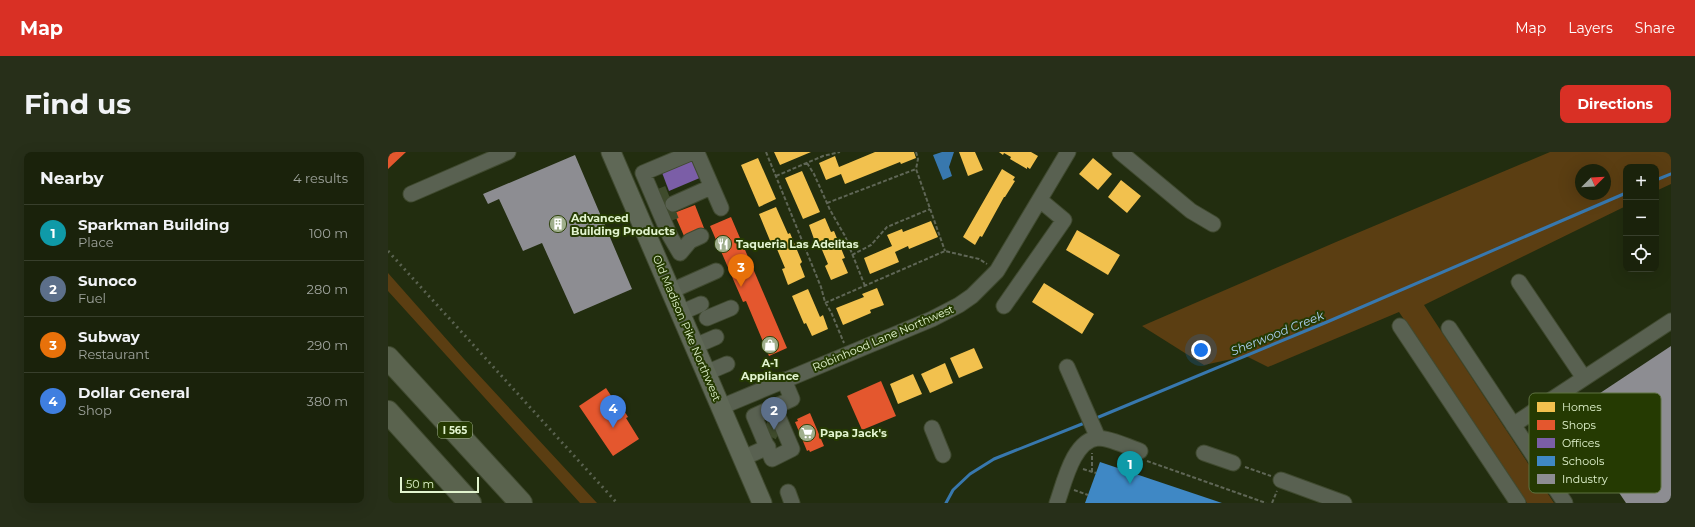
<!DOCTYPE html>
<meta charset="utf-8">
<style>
:root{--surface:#1a220b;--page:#272f19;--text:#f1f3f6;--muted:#9fa49d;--line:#383f2c;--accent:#d93025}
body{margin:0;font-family:Montserrat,sans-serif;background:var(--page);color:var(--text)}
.controls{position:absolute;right:12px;top:12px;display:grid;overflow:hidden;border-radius:8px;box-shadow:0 4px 16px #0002}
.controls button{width:36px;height:36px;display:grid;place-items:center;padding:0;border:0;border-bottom:1px solid var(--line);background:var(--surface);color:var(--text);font:20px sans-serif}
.compass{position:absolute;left:1187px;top:12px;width:36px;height:36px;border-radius:50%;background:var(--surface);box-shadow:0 4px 16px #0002;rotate:66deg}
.scale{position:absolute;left:12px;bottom:10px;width:79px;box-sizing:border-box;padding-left:4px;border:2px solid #e2f4cf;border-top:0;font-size:11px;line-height:14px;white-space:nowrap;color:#e2f4cf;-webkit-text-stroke:3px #253a02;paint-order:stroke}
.you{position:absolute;left:813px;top:198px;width:14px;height:14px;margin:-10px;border:3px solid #fff;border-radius:50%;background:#1a73e8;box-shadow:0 0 0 6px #1a73e833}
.badge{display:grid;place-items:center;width:26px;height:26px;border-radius:50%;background:var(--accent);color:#fff;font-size:13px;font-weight:700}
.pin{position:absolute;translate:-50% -33px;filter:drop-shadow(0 1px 2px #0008)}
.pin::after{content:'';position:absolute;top:21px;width:14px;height:12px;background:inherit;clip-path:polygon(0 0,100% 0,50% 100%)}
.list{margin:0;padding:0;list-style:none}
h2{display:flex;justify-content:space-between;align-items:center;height:52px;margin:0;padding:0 16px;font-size:17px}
h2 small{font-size:13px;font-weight:400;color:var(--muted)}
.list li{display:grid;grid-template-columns:26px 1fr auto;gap:12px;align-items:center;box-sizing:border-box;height:56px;padding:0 16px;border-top:1px solid var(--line)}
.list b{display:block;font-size:15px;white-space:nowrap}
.list p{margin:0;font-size:13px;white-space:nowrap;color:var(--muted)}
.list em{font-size:13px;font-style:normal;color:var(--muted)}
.icon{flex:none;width:22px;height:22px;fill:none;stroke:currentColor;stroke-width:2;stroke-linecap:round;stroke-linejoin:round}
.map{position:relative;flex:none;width:1283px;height:351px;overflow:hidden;border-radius:8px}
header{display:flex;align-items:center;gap:24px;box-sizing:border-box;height:56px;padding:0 20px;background:var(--accent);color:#fff}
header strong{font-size:19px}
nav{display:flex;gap:22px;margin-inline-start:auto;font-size:14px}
.intro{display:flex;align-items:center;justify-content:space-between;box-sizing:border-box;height:96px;padding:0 24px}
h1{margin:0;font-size:28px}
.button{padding:10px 18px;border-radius:8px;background:var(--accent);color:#fff;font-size:14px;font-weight:700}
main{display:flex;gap:24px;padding:0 24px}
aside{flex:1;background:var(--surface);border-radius:8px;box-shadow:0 4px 16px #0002}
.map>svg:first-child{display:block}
</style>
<header>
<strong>Map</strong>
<nav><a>Map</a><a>Layers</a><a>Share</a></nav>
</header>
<div class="intro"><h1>Find us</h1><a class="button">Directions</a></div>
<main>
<aside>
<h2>Nearby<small>4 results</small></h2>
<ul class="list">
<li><span class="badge" style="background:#0f9aa8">1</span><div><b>Sparkman Building</b><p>Place</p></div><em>100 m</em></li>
<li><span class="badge" style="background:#5c6f8a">2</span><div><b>Sunoco</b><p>Fuel</p></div><em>280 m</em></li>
<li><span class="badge" style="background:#e8710a">3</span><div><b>Subway</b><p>Restaurant</p></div><em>290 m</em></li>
<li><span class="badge" style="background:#3f7fe0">4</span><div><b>Dollar General</b><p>Shop</p></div><em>380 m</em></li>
</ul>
</aside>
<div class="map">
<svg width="1283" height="351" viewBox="0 0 1283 351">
<rect width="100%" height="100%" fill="#222d0f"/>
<!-- green -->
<path fill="#5b3e12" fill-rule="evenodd" d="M1162 0H1283V32L1268 39V15H1238V54L1036 153 1166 351H1139L1011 160 880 215 858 204 816 213 754 174 948 90ZM1193 18H1217V42H1193Z
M0 121 76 207 209 351H192L0 139Z"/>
<!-- water -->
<path fill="#3878ae" d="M554 0H566L561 15 564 24 555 28 545 3Z"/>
<!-- homes -->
<path fill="#f2c14e" d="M386 0H423L392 13Z
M487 0H526L528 6 513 12 512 10 457 32 453 22 438 28 431 11 447 4 451 15Z
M571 0H587L595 18 580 24Z
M611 0H643L650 4 642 17 639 15V17L622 7 623 5 616 1 615 3Z
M370 6 388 47 371 55 353 13Z
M705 6 724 22 710 38 691 22Z
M614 17 627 25 625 28 627 29 617 45H616L594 85 592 84 587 93 575 85Z
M414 19 432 60 415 67 397 26Z
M733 28 753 44 739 61 720 45Z
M388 55 400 82 402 81 414 110 412 112 417 125 400 133 394 117 397 116 386 90 383 91 371 62Z
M437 66 443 80 446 79 457 106 454 107 460 121 443 128 437 114 440 112 429 86 426 87 421 73Z
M543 69 550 85 521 97 520 94 507 100 511 110 482 122 476 106 504 94 499 83 514 77 515 80Z
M689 78 732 103 720 123 678 98Z
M656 131 706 162 694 182 644 150Z
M489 136 496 153 482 158 483 161 455 173 448 156 476 145 474 142Z
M420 137 432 165 435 163 440 177 424 184 418 171 416 172 404 144Z
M586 196 595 216 571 226 562 206Z
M557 211 565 231 542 241 533 222Z
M525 222 534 242 510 252 502 232Z"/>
<!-- shops -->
<path fill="#e4572e" d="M0 0H18L0 17Z
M307 53 316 76 296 84 286 61Z
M343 65 399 196 381 204 358 149 355 150 322 74Z
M493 229 508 264 474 278 459 244Z
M218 236 231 256 233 254 240 265 238 266 251 287 225 304 191 254Z
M422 261 436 294 422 300 421 298 419 299 407 270 410 269 409 267Z"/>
<!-- offices -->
<path fill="#7b5ea7" d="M305 5 314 25 281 39 273 18Z"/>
<!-- schools -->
<path fill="#3f88c5" d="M712 310 834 351H697Z"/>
<!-- industry -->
<path fill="#8d8d92" d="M187 3 244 137 186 162 154 91 135 99 111 47 100 52 95 42Z
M1283 194V351H1238L1179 263Z"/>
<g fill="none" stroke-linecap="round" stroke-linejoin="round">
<!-- stream -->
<path stroke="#3878ae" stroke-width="3" d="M1268 28 1283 22
M706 267 939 170 1238 41
M558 351 565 338 582 322 606 307 699 270"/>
<!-- minor-tunnel -->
<path stroke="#3f4b2c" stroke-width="15" stroke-dasharray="15 8" stroke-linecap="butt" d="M270 45 280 41
M277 63 288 59
M381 284 387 271"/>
<defs>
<path id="minor" d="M732 0 803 59 825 72
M23 42 120 0
M285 52 323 35
M313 84 302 89 292 101 282 84 255 21 305 0 310 3 333 56
M1131 130 1196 226
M283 139 328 119
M616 154 676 68 652 48
M292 161 313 152
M319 166 343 156
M1012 174 1130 351
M1061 176 1177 351
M307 194 328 185
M679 215 710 286
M318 221 339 212
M333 255 544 167 571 153 584 144 609 119 680 0
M386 255 404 297 384 307 366 264 404 247 396 228
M1125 273 1283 169
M544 276 555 303
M816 301 845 311
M355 306 380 295
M893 328 956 351
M400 340 404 351
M669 351C676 332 685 288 710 286 721 286 741 295 752 299"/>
<path id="major" d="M223 0 374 351"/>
<path id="highway" d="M0 206 133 351
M0 260 82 351"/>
</defs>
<!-- minor casing -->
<use href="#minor" stroke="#404a30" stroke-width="17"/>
<!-- major casing -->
<use href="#major" stroke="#404a30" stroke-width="21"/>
<!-- highway casing -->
<use href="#highway" stroke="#404a30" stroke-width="24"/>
<!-- path -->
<path stroke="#5f6656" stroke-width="2" stroke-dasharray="4 2" stroke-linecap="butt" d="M378 0 433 135 437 150 443 160 456 191
M528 0 530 7 528 17 557 99
M419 11 426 22 442 58 457 84 477 134
M388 24 435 4 452 0
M439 51 528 17
M464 103 483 93 499 75 542 57
M437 151 557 99 591 107 599 112
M759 309 878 351
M857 315 883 324
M695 317 708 321
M704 320V301
M686 338 700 343
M884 351 889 339"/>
<!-- minor -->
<use href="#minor" stroke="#596151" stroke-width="15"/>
<!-- major -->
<use href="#major" stroke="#5f6856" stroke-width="19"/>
<!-- highway -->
<use href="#highway" stroke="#5a634e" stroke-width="22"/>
<!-- rail -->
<path stroke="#5a6250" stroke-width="3" stroke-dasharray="2 4" stroke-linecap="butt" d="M0 99 229 351"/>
</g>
<!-- icons -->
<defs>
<symbol id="building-disc" viewBox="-11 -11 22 22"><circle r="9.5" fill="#9fae8c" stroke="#253a02"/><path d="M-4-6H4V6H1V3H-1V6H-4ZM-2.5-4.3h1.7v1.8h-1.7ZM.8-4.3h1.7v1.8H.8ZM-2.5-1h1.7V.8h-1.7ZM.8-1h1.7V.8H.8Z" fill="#fff"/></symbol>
<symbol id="restaurant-disc" viewBox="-11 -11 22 22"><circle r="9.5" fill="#9fae8c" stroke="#253a02"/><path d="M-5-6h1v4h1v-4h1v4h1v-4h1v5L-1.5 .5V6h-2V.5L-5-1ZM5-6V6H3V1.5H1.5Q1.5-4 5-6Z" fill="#fff"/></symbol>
<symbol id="shop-disc" viewBox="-11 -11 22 22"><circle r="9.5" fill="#9fae8c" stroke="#253a02"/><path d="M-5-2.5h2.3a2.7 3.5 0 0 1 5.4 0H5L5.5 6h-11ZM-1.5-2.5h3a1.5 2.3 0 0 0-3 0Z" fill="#fff"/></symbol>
<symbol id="supermarket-disc" viewBox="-11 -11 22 22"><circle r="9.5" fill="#9fae8c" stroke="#253a02"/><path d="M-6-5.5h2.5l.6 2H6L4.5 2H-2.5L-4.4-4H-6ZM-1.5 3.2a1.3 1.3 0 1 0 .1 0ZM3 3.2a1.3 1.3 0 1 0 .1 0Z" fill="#fff"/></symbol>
</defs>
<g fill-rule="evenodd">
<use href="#building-disc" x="160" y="62" width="20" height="20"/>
<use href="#restaurant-disc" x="325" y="82" width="20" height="20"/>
<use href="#shop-disc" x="372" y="183" width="20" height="20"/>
<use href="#supermarket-disc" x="409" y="271" width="20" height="20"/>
</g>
<g text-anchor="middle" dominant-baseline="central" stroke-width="4" stroke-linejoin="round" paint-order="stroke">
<!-- shield labels -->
<rect fill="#253a02" stroke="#a9bc92" stroke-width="1" x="50" y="270" width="34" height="16" rx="3"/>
<g font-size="10" font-weight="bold" fill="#e2f4cf">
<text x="67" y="278">I 565</text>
</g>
<!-- poi labels -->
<g font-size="11" font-weight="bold" fill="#e2f4cf" stroke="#253a02" text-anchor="start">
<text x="183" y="66">Advanced<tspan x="183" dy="13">Building Products</tspan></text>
<text x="348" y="92">Taqueria Las Adelitas</text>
<text x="382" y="211" text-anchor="middle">A-1<tspan x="382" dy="13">Appliance</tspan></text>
<text x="432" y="281">Papa Jack's</text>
</g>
<!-- street labels -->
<g font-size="11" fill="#e2f4cf" stroke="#253a02">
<text transform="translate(299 176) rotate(67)">Old Madison Pike Northwest</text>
<text transform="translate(495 186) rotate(-23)">Robinhood Lane Northwest</text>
</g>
<!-- water labels -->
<g font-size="12" font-style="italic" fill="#aecff2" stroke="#253a02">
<text transform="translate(889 181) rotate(-22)">Sherwood Creek</text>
</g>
</g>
<!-- legend -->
<rect x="1141" y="241" width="132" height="100" rx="6" fill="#253a02" stroke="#5e7240" stroke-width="1"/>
<rect x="1149" y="250" width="18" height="10" fill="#f2c14e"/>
<rect x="1149" y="268" width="18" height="10" fill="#e4572e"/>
<rect x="1149" y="286" width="18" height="10" fill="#7b5ea7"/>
<rect x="1149" y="304" width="18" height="10" fill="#3f88c5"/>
<rect x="1149" y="322" width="18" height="10" fill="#8d8d92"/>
<g font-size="11" fill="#e2f4cf">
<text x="1174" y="259">Homes</text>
<text x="1174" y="277">Shops</text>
<text x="1174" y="295">Offices</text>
<text x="1174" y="313">Schools</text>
<text x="1174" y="331">Industry</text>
</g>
</svg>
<div class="controls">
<button>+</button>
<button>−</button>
<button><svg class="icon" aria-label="locate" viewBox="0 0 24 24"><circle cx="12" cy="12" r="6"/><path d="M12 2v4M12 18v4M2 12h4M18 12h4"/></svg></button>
</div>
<svg class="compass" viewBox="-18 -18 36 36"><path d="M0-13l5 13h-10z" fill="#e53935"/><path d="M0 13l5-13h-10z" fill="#9fa49d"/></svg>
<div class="scale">50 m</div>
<div class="you"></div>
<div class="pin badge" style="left:742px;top:332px;background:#0f9aa8">1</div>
<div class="pin badge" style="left:386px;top:278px;background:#5c6f8a">2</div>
<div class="pin badge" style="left:353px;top:135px;background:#e8710a">3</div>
<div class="pin badge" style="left:225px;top:276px;background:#3f7fe0">4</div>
</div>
</main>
